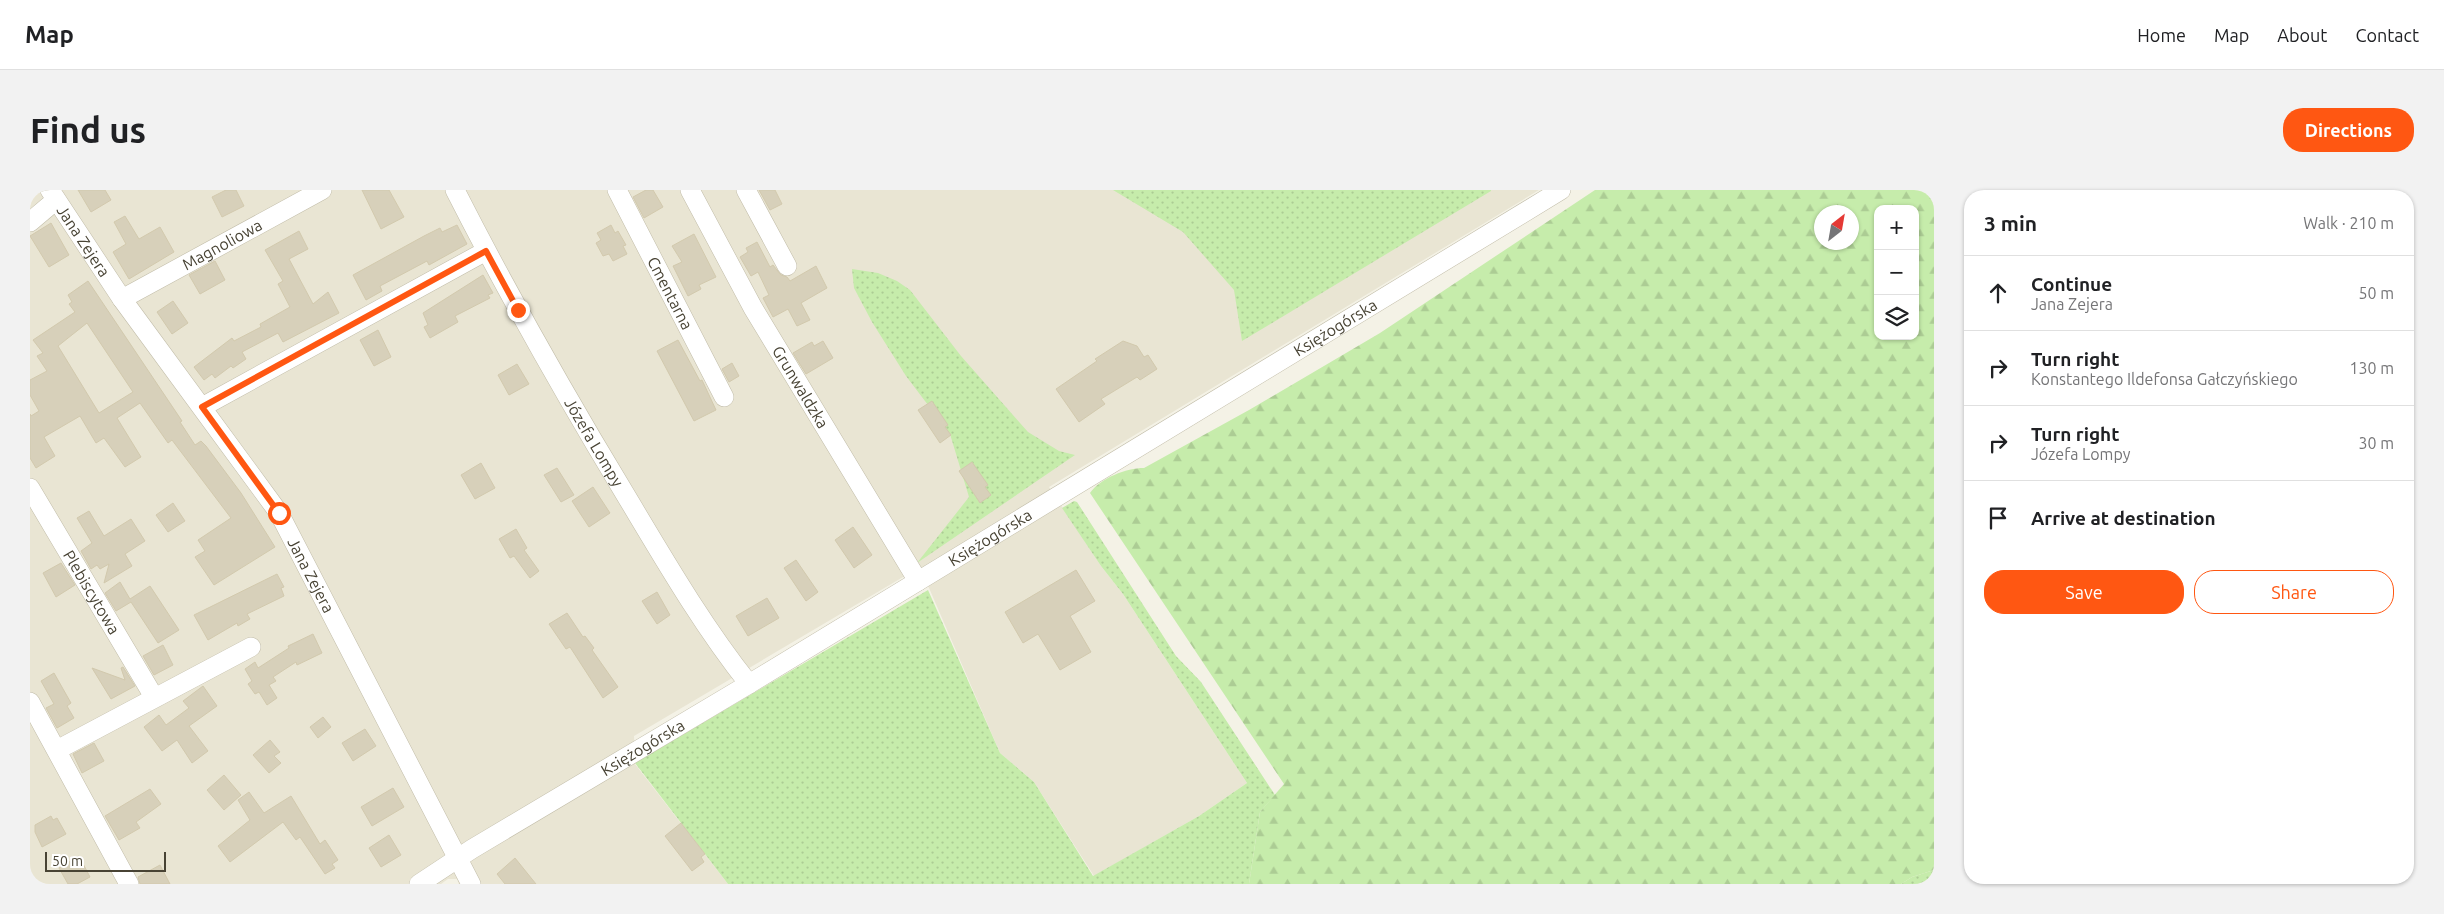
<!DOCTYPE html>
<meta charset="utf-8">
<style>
:root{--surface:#fff;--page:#f2f2f2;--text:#202124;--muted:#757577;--line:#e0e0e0;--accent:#ff5712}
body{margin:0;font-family:Ubuntu,sans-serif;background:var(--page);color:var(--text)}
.controls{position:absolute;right:15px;top:15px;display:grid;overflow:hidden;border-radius:10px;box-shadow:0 1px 4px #0004}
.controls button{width:45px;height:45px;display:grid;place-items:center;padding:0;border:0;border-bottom:1px solid var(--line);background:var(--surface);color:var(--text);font:25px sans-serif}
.compass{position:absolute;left:1784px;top:15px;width:45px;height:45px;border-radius:50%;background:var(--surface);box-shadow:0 1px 4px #0004;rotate:31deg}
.scale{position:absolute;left:15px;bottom:12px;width:121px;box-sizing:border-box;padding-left:5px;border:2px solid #484334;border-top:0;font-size:14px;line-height:18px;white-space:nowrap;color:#484334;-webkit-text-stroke:4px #fff;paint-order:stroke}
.stop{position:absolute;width:15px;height:15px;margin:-11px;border:4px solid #ff5712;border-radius:50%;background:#fff}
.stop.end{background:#ff5712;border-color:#fff;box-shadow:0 1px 5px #0008}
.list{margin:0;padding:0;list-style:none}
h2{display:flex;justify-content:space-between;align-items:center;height:65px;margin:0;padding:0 20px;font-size:21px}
h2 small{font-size:16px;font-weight:400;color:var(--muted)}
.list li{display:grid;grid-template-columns:32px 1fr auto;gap:15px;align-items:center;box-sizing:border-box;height:75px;padding:0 20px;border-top:1px solid var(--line)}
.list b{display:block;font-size:19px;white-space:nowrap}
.list p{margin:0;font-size:16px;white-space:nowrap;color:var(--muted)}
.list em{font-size:16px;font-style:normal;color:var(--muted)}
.actions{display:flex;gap:10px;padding:15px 20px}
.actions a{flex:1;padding:11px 0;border:1px solid var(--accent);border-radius:20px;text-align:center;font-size:18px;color:var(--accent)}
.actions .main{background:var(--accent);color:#fff}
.icon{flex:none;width:28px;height:28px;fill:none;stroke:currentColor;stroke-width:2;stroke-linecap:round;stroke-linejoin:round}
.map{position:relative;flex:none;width:1904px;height:694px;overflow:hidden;border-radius:20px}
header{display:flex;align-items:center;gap:30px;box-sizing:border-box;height:70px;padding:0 25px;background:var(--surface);border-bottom:1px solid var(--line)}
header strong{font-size:24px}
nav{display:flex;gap:28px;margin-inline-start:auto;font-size:18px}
.intro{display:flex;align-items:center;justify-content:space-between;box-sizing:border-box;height:120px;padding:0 30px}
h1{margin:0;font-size:35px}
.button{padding:12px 22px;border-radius:20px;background:var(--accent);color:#fff;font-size:18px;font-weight:700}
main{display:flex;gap:30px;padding:0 30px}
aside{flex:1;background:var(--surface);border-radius:20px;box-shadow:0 1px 4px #0004}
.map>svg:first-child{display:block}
</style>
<header>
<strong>Map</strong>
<nav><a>Home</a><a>Map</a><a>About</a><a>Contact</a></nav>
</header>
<div class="intro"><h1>Find us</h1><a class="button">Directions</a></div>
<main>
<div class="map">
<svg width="1904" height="694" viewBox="0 0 1904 694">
<defs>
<pattern id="grass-dots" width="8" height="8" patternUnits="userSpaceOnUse" patternTransform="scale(1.25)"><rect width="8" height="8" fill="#c6ecab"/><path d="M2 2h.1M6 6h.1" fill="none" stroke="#accc94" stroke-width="1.8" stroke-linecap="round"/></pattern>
<pattern id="forest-firs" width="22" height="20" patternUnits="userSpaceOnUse" patternTransform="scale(1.25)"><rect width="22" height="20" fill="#c6ecab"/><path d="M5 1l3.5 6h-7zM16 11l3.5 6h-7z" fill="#accc94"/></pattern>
</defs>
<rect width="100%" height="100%" fill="#f4f2e6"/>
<!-- residential -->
<path fill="#e9e5d3" d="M0 0H1509L1019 297 1071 376 1093 404 1217 593 1169 626 1064 686 1004 592 970 563 890 377 604 546 605 574 698 694H429L427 689H418L411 694H0Z"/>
<!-- grass -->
<path fill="url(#grass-dots)" d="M1083 0H1461V1L1212 151 1204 100 1153 42Z
M822 79 848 83 867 91 880 100 931 166 998 242 1029 261 1045 265 887 373 939 307 920 244 876 186 842 132 824 98Z
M1044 311 1047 312 1146 466 1171 492 1245 605 1230 622 1219 694H698L605 573 898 400 970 563 1004 592 1063 686 1169 626 1217 593 1093 404 1071 376 1032 318Z
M1904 680V694H1871L1882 687Z"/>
<!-- forest -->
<path fill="url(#forest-firs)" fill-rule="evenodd" d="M1565 0H1904V680L1882 687 1871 694H1219L1230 622 1254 594 1060 303C1071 288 1096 278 1114 278L1219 220 1350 143ZM1848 19H1885V146H1848ZM1792 22H1822V52H1792Z"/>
<!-- building -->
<path fill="#d7d0ba" stroke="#d2c9ad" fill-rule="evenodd" d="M48 0H75L81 10 61 22Z
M196 0H206L214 16 192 27 182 7Z
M332 0H359L374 27 351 39Z
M616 0H623L633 17 614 28 603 7Z
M729 0H745L752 14 740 20Z
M95 26 109 49 130 37 144 62 99 89 83 62 96 54 84 32Z
M21 33 39 65 19 77 0 46Z
M427 35 437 54 399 75 397 71 350 96 352 101 336 110 323 85 394 46 410 38 412 42Z
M581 35 585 43 588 41 596 55 593 56 597 64 583 71 579 64 573 66 566 53 571 50 567 43Z
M269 41 278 59 259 69 283 114 298 102 309 123 253 152 248 143 212 162 216 169 203 178 201 176 185 188 182 184 174 190 164 177 202 148 204 151 231 137 230 134 260 117 248 94 253 91 235 60Z
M664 44 686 87 669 95 671 99 658 106 643 76 652 72 642 56Z
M727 52 740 77 743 75 751 85 757 87 760 91 786 76 797 98 771 113 780 130 767 136 758 119 743 127 733 108 739 105 728 82 721 86 710 67 718 62 716 58Z
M185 71 195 90 170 104 159 85Z
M453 85 463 103 458 105 460 108 425 126 428 132 400 148 394 137 398 135 393 123Z
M58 91 152 231 150 232 165 255 171 251 176 256 211 303 245 357 184 395 165 367 175 361 168 350 201 328 142 250 138 253 110 213 87 228 111 267 95 277 74 248 66 253 50 226 14 247 25 266 6 278 0 268V224L1 226 9 221 0 205V190L17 181 7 166 13 163 3 150 45 122 39 114 42 112 38 105ZM57 133 103 202 69 223 28 156Z
M143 111 158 133 142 144 127 122Z
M348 140 361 167 344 176 330 150Z
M648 150 670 191 672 190 686 220 664 231 627 161Z
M793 151 803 168 776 184 763 163 782 152 784 156Z
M1093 151 1107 156 1114 167 1118 165 1127 179 1110 190 1107 187 1071 209 1075 214 1049 232 1026 199 1067 171 1065 169Z
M702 173 709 186 699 192 692 179Z
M487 174 499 194 479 205 468 185Z
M902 211 918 235 915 237 921 245 910 253 888 220Z
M942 272 958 295 955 297 961 305 950 313 929 281Z
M451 273 465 298 445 309 431 285Z
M527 278 544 305 531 312 514 285Z
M563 297 580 323 559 337 542 311Z
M143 313 155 331 138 342 126 325Z
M59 321 74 346 101 329 115 351 95 364 102 376 74 393 79 374 70 379 67 375 61 379 51 361 62 353 47 328Z
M823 337 842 365 824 378 805 350Z
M486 339 497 358 494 360 509 381 500 388 484 366 480 368 469 349Z
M766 370 788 402 776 411 754 378Z
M31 373 45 395 26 407 13 383Z
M1046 380 1065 411 1040 426 1061 462 1030 480 1008 444 993 453 975 422Z
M247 384 254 397 251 398 254 406 217 424 220 429 208 436 207 433 178 450 164 425Z
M90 392 100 409 120 396 149 440 128 453 101 412 86 421 75 403Z
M627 402 640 425 627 434 612 411Z
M737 408 749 428 718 446 706 426Z
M537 423 553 447 555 446 564 458 562 460 588 497 573 508 540 457 536 459 519 434Z
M283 444 292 463 267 475 266 472 243 487 246 491 239 495 247 508 237 515 229 502 225 504 218 494 222 491 215 479 225 472 228 478 259 458 258 456Z
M133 455 143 475 124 485 113 466Z
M93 477 105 496 81 509 62 478 95 490 91 478Z
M24 483 41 513 37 516 44 528 27 538 16 518 24 514 11 491Z
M173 496 187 516 159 536 178 561 162 573 147 550 132 561 114 537 129 525 136 535 159 518 153 511Z
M293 527 301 537 288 548 280 537Z
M335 539 346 556 323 571 312 553Z
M240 550 250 562 244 566 251 573 239 583 223 565Z
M64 553 74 571 52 583 43 564Z
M194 585 211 605 194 620 177 600Z
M363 598 374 617 342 636 331 617Z
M120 599 131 614 106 632 110 638 89 650 75 626Z
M219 602 234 623 261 606 290 654 295 650 308 670 302 674 305 678 295 684 270 647 266 650 253 632 200 672 188 656 220 630 208 610Z
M21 626 23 630 27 628 36 644 12 657 5 642V635Z
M651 633 675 664 671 667 674 672 662 681 635 646Z
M359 645 371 665 351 677 339 658Z
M49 666 60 687 47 694H38L29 678Z
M485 668 506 694H475L467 684Z
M130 675 140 694H110L108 687Z"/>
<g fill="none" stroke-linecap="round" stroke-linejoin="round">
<defs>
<g id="minor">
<path id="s1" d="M20 0 92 109 249 323 441 694"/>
<path id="s2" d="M425 0C478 104 535 205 595 304 634 369 672 435 719 494"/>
<path id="s3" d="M587 0 694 207"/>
<path id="s4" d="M660 0 723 118 888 391"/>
<path d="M716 0 757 76"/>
<path d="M0 32 26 10"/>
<path id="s5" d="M92 109 292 0"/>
<path d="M172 217 456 61"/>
<path id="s6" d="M0 298 124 507"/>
<path d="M0 512 99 694"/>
<path d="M27 560 221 457"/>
<path id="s7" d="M389 694 442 659 719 494 1531 0"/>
</g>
</defs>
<!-- minor casing -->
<use href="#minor" stroke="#c1bca8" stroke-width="20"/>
<!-- minor -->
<use href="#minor" stroke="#fff" stroke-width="19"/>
</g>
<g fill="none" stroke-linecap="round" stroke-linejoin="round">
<!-- route -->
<path stroke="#ff5712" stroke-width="6" d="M249 323 172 217 456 61 488 120"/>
</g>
<g text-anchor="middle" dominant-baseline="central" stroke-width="4" stroke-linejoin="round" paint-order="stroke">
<!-- street labels -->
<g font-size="16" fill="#484334" stroke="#fff">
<text stroke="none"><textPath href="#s1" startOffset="61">Jana Zejera</textPath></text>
<text stroke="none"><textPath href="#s5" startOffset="114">Magnoliowa</textPath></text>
<text stroke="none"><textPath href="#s3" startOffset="116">Cmentarna</textPath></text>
<text stroke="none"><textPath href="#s7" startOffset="1072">Księżogórska</textPath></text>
<text stroke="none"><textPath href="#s4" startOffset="226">Grunwaldzka</textPath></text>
<text stroke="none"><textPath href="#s2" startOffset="288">Józefa Lompy</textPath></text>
<text stroke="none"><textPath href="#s7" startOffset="668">Księżogórska</textPath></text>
<text stroke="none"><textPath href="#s1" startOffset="466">Jana Zejera</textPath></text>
<text stroke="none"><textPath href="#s6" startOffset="121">Plebiscytowa</textPath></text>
<text stroke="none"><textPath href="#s7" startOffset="262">Księżogórska</textPath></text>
</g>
</g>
</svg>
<div class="controls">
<button>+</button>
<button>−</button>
<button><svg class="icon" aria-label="layers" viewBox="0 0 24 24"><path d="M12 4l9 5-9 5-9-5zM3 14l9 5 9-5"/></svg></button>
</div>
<svg class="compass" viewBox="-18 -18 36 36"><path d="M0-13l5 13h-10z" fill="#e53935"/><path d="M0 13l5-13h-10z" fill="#757577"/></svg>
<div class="scale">50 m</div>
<div class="stop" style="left:249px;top:323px"></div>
<div class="stop end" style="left:488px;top:120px"></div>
</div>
<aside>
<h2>3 min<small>Walk · 210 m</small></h2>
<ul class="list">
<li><svg class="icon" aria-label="ahead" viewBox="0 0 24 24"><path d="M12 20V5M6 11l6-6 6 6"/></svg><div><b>Continue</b><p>Jana Zejera</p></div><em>50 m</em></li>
<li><svg class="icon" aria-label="right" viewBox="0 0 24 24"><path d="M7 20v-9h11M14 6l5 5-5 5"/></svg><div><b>Turn right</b><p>Konstantego Ildefonsa Gałczyńskiego</p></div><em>130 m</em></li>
<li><svg class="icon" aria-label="right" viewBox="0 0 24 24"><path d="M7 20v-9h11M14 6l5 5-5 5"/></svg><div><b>Turn right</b><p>Józefa Lompy</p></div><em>30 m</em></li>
<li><svg class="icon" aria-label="arrive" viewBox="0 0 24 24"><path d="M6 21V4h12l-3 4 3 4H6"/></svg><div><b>Arrive at destination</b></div></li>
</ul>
<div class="actions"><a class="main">Save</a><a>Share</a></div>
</aside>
</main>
